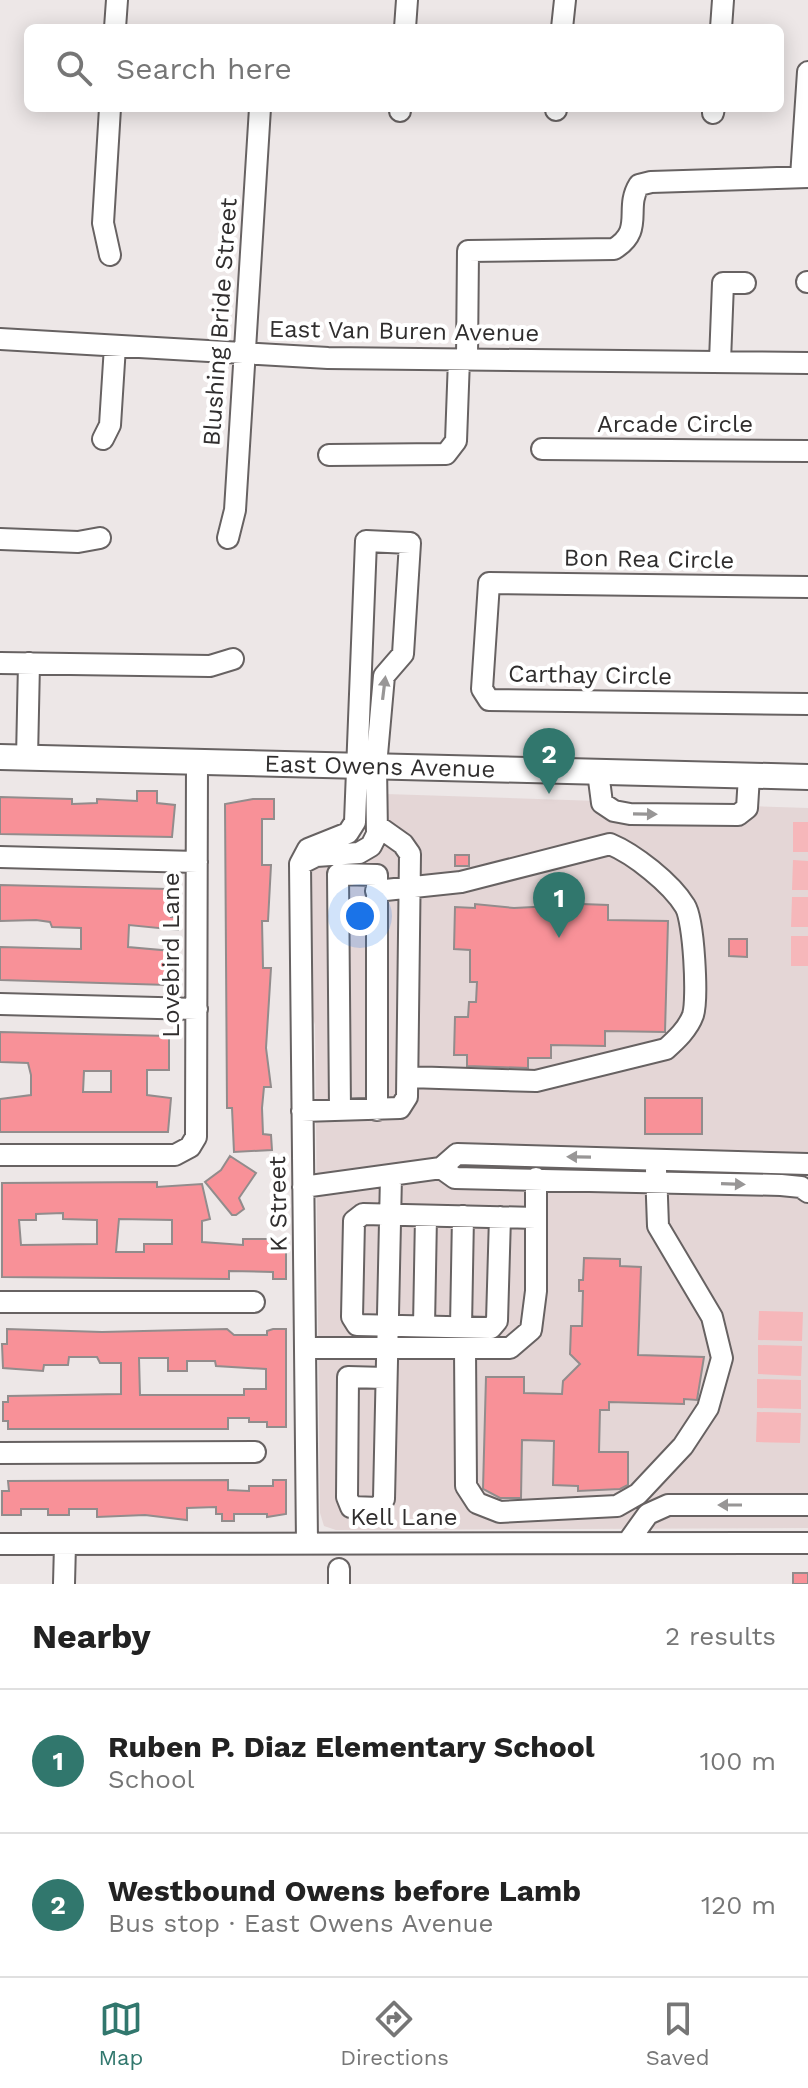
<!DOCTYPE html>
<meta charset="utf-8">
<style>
:root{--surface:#fff;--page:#f2f2f2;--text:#222;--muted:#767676;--line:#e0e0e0;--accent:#31776d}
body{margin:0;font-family:"Work Sans",sans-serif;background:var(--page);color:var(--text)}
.you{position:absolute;left:360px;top:916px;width:28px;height:28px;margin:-20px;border:6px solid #fff;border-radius:50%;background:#1a73e8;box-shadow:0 0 0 12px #1a73e833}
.badge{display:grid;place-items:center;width:52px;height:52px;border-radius:50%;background:var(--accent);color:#fff;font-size:26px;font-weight:700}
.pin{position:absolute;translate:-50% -66px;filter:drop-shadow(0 2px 4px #0008)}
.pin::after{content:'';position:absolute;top:42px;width:28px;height:24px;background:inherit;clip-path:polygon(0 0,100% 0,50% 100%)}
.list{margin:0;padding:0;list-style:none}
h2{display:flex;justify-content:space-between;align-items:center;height:104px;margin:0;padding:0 32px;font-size:34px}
h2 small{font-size:26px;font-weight:400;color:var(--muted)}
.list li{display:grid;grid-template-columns:52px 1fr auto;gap:24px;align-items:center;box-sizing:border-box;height:144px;padding:0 32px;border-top:2px solid var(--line)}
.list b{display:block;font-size:30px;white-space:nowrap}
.list p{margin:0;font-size:26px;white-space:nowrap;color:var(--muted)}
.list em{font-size:26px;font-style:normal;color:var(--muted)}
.icon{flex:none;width:44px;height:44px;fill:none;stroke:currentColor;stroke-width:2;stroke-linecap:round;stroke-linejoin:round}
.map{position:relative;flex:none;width:808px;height:1584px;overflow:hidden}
.search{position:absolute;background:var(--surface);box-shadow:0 4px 20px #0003;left:24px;right:24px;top:24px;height:88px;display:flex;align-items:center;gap:20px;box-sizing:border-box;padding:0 28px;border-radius:12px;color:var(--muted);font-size:30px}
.sheet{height:392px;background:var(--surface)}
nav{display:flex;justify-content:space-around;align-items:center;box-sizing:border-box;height:112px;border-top:2px solid var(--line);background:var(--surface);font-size:22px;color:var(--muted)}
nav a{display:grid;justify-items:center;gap:4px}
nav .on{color:var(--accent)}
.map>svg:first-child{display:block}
</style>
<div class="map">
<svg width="808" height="1584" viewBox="0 0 808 1584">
<rect width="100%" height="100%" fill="#ede7e7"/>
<!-- built -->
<path fill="#e4d6d6" d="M386 794 808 808V1528L336 1530 324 1526 320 1513 315 1025 310 1007 309 869 313 859 365 860Z"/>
<!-- green -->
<path fill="#f6b7ba" d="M793 822H808V852H793Z
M793 860 808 861V890H792Z
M792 897H808V927H791Z
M791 936H808V966H791Z
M759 1311 803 1312 802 1341 758 1340Z
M758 1345 802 1346 801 1376 758 1374Z
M757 1379 801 1380V1409L757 1408Z
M757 1412 801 1413 800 1443 756 1442Z"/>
<!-- building -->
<path fill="#f89198" stroke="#928c8c" stroke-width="2" fill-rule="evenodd" d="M137 791H157V803L175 805 172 837 0 834V797L72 799V804L97 803V799L137 801Z
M253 799H274V819H262V865H271L268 921H262L263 968H271L266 1048 271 1087H264L262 1108 263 1134 271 1135 272 1150 234 1152 232 1108H227L225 804Z
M455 855H469V866H455Z
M0 885 168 889 171 917H178V930L129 925 128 947 172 951 168 985 0 980V947L81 949V928L52 927 50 922 36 920 0 921Z
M554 903 608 905V920L668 921 665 1032 605 1031V1046L551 1045V1058H528V1068L467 1066V1055H454L455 1017H468L469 1002H476L477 982H470V950L454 949 455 907 475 908V904L514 908 553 906Z
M729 939H747V957L729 956Z
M0 1032 169 1036V1070H147V1095L171 1098 168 1132H0V1099L31 1095V1075L28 1063 0 1062ZM84 1071H111V1092H83Z
M645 1098H702V1134H645Z
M230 1156 256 1173 239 1198 244 1209 236 1215H232L205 1182 221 1170Z
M157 1182V1187L202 1184 210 1219 202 1221V1242L243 1245V1239H286V1279H273V1272L229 1271V1279L2 1277V1183ZM63 1213V1219L97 1220V1244L21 1245 19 1220H36V1214ZM119 1219 172 1220V1244H144V1252H116Z
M584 1258 620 1259V1266L641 1267 638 1355 704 1357 697 1400 684 1399V1404L609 1402V1410H600L599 1452H628V1485L620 1489 578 1491V1486L553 1485 554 1441 522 1440 521 1498H500L483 1489 486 1377H524V1393L562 1394 563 1381 580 1364 570 1354 571 1326H582L583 1291H579V1280H583Z
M7 1329 102 1332 227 1329 234 1335H267V1331L273 1329H286V1427H267V1422H249V1418H228V1429H8V1421H3V1402H8V1396L121 1394V1363H100L97 1357H69L68 1365H44L43 1371 3 1368 2 1344H7ZM139 1358H168V1371H187V1361H215L216 1366 266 1369V1389H244V1395H140Z
M228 1480V1490L249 1491V1486H273V1480H286V1514L267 1517V1514H234V1521H222V1514H216V1507L187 1508V1520L145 1515 97 1517V1509H69V1515H48V1509H21V1515H2V1491H9L8 1481Z
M793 1573H808V1584H793Z"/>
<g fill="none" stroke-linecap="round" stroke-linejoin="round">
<defs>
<path id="minor" d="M115 28 117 0
M405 28 407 0
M562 28 565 0
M721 28 723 0
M110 108 103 223 110 255
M556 110V108
M400 111V108
M713 113 714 108
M801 177 808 72
M807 282H808
M0 339 328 358 808 363
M467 358 468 251 614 249C645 230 624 209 639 185L651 182 808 177
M720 361 723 283H745
M103 439 110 425 115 346
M542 449 808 451
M329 455 446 454 456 441 459 359
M228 538 235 510 260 108
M0 539 78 542 100 538
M808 587 489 583 482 689 489 700 808 704
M0 663 210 666 233 659
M27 758 29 663
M598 772 602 803 614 811 630 814 738 815 747 808 749 776
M0 857 197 862
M300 864 316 856 359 853 371 846 377 834 376 766 384 676 403 654 410 543 366 541 355 822 348 833 308 849 300 864 307 1543
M376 891 461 882 610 844C634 854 671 883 685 906 694 920 698 999 693 1015 688 1029 676 1040 666 1049L536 1081 408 1077
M0 1004 197 1009
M340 1110 338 874 377 875V1110
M302 1111 400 1108 407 1097 410 854 403 844 379 827
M0 1155H175L190 1147 196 1137 197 762
M808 1164 457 1154 441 1168 455 1178 781 1185 801 1187 808 1192
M303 1187 441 1168
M500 1217 497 1321 491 1328 357 1325 352 1317 354 1221 363 1214 536 1218
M0 1302H254
M424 1326 426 1216
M461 1327 463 1216
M305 1348H510L531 1330 536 1291V1178
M465 1349 466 1486 477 1503 500 1512 617 1506 638 1494 683 1446 708 1408 722 1358 712 1317 658 1226 656 1170
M386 1378 348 1377 347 1497 351 1507 379 1508 384 1499 391 1176
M0 1453 255 1452
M628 1542 648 1514 668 1505H808
M0 1544 808 1543
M339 1569V1584
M64 1584 65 1544"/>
<g id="major">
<path id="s1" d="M0 757 808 777"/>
</g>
</defs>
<!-- minor casing -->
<use href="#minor" stroke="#676262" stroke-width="24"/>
<!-- major casing -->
<use href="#major" stroke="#676262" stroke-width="28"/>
<!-- minor -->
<use href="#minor" stroke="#fff" stroke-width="20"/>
<!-- major -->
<use href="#major" stroke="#fff" stroke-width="24"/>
</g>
<!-- one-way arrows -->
<defs><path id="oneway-solid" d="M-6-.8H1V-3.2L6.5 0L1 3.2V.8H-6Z" transform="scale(2)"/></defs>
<g fill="#989696">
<use href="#oneway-solid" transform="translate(384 688) rotate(-83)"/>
<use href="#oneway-solid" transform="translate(645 814) rotate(1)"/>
<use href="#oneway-solid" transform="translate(579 1157) rotate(-179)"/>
<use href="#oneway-solid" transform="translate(733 1184) rotate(2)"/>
<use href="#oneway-solid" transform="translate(730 1505) rotate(180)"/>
</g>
<g text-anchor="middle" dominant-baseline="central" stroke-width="8" stroke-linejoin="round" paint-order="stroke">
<!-- street labels -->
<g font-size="24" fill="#302e2e" stroke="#fff">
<text transform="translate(220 322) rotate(-86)">Blushing Bride Street</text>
<text transform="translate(404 331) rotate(1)">East Van Buren Avenue</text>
<text x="675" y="424">Arcade Circle</text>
<text transform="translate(649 559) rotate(1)">Bon Rea Circle</text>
<text transform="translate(590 675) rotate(1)">Carthay Circle</text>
<text stroke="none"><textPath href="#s1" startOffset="380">East Owens Avenue</textPath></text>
<text transform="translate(171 955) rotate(-90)">Lovebird Lane</text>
<text transform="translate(278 1204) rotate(-91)">K Street</text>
<text x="404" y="1517">Kell Lane</text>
</g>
</g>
</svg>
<div class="you"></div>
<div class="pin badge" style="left:559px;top:938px">1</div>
<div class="pin badge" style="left:549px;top:794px">2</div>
<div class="search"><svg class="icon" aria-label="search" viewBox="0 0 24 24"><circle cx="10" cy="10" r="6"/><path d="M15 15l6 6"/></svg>Search here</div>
</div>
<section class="sheet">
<h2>Nearby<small>2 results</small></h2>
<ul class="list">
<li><span class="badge">1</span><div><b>Ruben P. Diaz Elementary School</b><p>School</p></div><em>100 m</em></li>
<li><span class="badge">2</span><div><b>Westbound Owens before Lamb</b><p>Bus stop · East Owens Avenue</p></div><em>120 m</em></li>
</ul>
</section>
<nav>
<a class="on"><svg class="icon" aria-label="map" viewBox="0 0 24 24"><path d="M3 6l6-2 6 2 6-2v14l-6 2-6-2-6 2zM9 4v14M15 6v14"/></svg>Map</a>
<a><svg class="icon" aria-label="directions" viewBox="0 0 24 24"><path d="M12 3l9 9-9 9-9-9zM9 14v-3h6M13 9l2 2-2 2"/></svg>Directions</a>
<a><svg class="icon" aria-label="saved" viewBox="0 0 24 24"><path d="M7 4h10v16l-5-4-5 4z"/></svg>Saved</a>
</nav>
